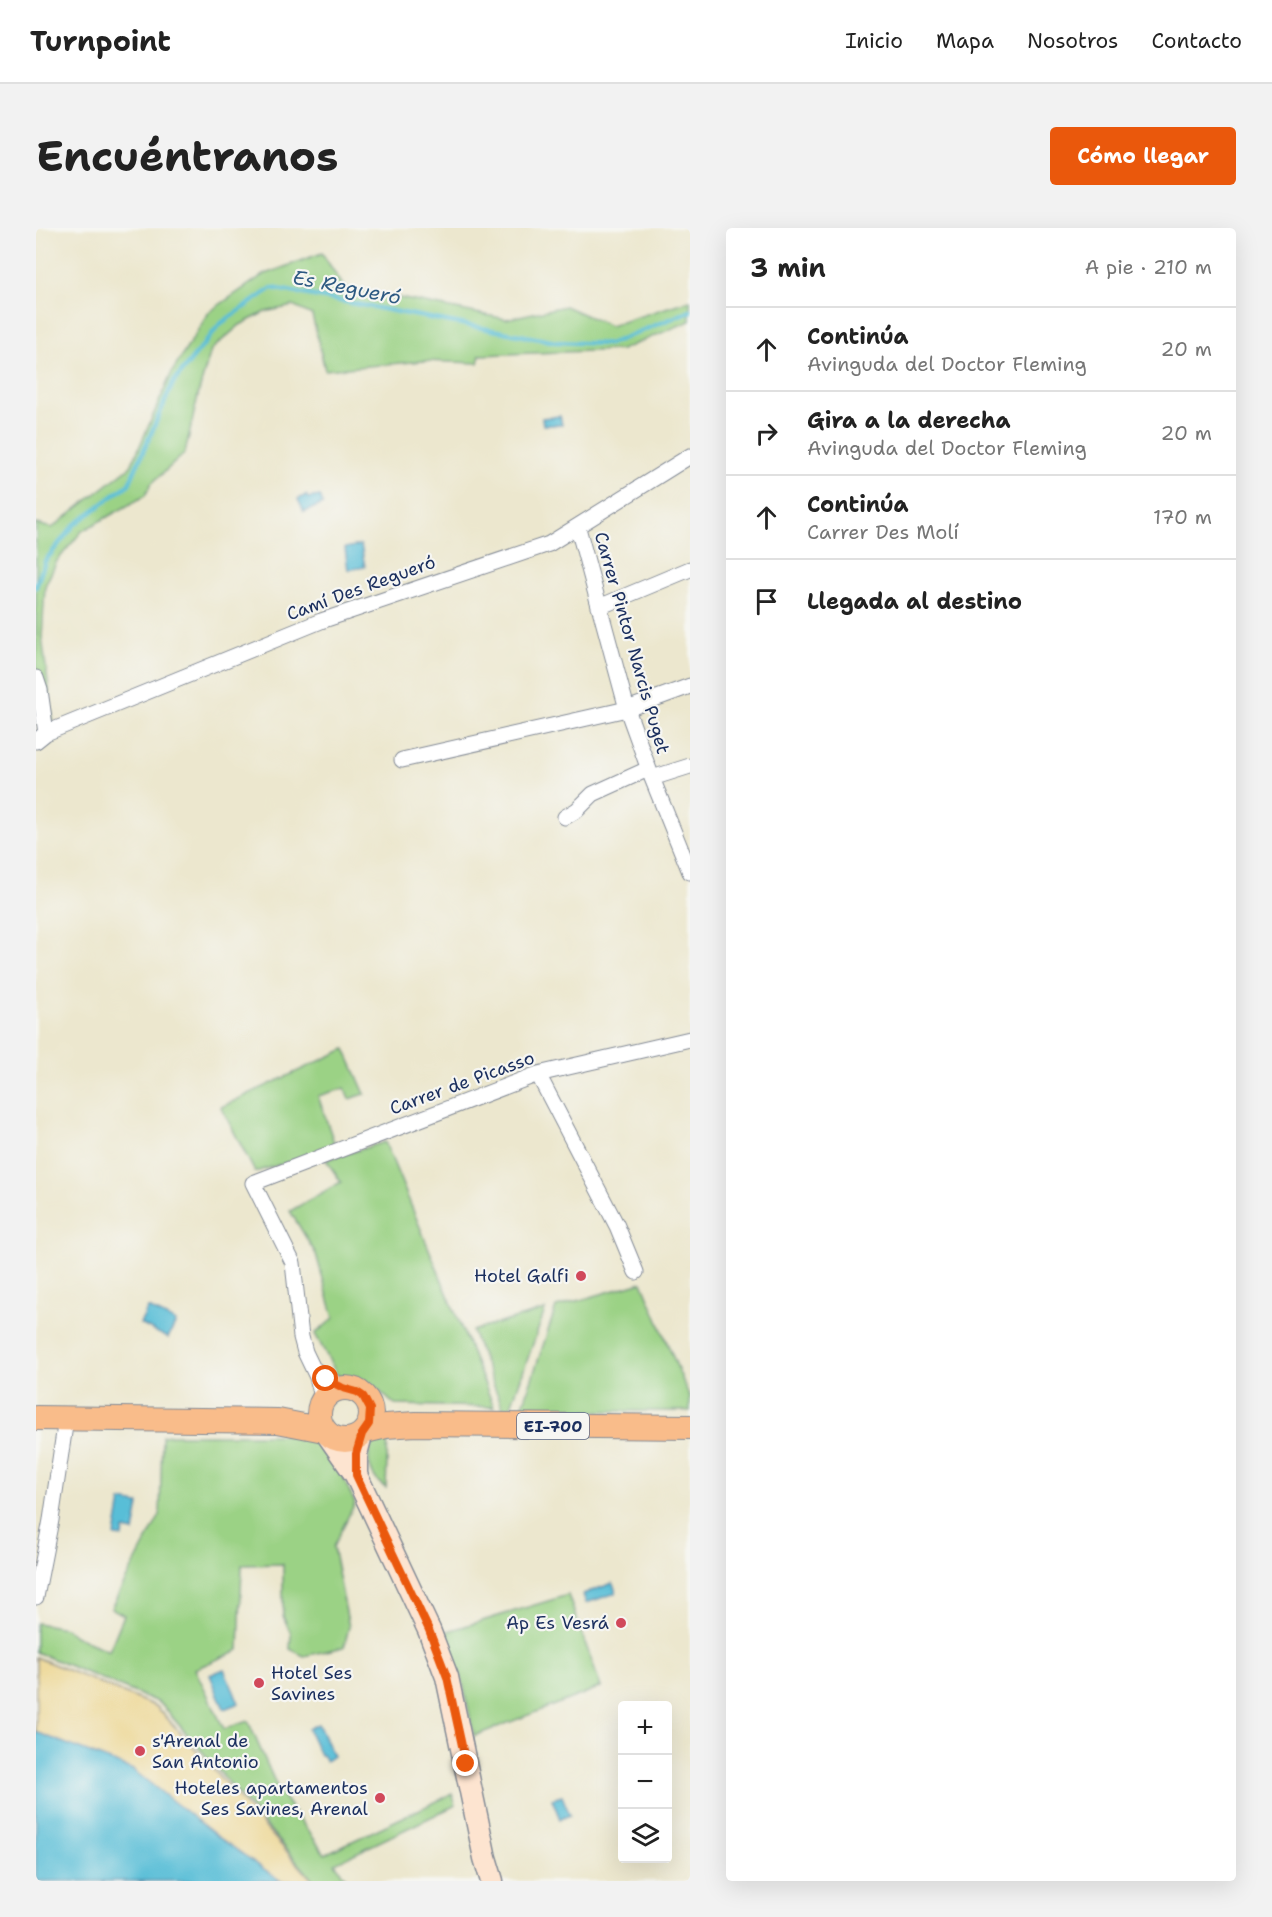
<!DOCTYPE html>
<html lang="es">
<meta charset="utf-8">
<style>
:root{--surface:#fff;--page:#f2f2f2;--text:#222;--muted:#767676;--line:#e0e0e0;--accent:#ea580c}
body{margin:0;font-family:"Shantell Sans",sans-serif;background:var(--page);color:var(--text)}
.controls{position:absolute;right:18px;bottom:18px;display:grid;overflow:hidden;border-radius:6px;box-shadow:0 6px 24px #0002}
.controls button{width:54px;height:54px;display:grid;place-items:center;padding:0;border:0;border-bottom:2px solid var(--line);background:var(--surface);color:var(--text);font:30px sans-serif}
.stop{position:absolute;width:18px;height:18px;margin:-14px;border:4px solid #ea580c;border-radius:50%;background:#fff}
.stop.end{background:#ea580c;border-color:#fff;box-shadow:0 2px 6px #0008}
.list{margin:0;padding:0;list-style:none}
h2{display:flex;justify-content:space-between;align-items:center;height:78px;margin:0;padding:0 24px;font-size:26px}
h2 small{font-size:20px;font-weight:400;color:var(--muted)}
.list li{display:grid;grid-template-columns:39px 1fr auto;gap:18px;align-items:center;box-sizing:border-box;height:84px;padding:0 24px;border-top:2px solid var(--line)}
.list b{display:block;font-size:22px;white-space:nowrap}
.list p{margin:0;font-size:20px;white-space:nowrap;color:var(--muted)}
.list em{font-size:20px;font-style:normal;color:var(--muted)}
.icon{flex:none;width:33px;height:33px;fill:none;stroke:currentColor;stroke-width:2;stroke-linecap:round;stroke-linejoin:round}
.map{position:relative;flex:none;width:654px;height:1653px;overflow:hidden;border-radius:6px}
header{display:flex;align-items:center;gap:36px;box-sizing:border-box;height:84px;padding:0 30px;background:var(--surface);border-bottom:2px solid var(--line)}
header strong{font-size:28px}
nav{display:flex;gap:33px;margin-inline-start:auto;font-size:21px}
.intro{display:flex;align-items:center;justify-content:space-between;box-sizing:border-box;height:144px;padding:0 36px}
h1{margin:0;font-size:42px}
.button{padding:15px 27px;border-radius:6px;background:var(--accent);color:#fff;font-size:21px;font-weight:700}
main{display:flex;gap:36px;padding:0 36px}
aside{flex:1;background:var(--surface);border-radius:6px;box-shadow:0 6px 24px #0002}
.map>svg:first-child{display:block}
</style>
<header>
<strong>Turnpoint</strong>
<nav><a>Inicio</a><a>Mapa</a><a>Nosotros</a><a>Contacto</a></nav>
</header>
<div class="intro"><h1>Encuéntranos</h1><a class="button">Cómo llegar</a></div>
<main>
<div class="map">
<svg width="654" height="1653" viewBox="0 0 654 1653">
<rect width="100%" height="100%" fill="#f6f6f2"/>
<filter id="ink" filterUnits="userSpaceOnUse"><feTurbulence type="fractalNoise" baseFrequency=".0167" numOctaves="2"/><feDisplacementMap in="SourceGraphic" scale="12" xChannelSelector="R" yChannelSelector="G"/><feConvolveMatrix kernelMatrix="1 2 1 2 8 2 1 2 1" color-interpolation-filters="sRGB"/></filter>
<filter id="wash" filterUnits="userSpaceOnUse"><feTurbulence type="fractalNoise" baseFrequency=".008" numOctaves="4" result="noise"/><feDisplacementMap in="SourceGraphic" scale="24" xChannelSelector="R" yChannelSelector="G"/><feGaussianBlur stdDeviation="1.35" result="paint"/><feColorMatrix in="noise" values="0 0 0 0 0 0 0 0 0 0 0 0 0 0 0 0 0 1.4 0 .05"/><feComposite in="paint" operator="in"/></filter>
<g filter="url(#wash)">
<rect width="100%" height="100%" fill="#ece7ce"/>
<!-- green -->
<path fill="#9bd285" stroke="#5b8072" stroke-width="1.5" d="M286 25 308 59 470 91 529 78 574 98 654 72V93L585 122 444 127 442 135 387 133 289 142 276 87 257 78 229 84 204 97 175 122 163 163 149 225 115 256 109 268 46 303 21 333 9 358 6 409 17 492 15 495 4 448 0 440V296L16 300 95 238 136 144 173 84 227 47Z
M309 821 329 866 313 871 309 860 282 868 300 920 219 944 185 879Z
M349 914 458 1179 359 1177 332 1153 302 1148 279 1106 298 1090 280 1026 254 983 305 954 290 932Z
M606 1054 654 1170V1183H485L520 1079Z
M509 1082 474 1181 467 1180 436 1103Z
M352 1205 350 1260C335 1251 326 1228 339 1213 342 1210 348 1207 352 1205Z
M138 1207H266L285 1214 299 1233 319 1275 297 1319 313 1399 308 1419 268 1428 254 1421 255 1406 247 1388V1336L206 1337 203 1422 159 1441 188 1501 212 1493 243 1563 289 1626 416 1566 420 1577 299 1635 312 1653H278L124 1475 0 1424V1395L29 1400 39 1408 73 1423 88 1387 75 1380 124 1287 126 1208Z
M532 1367 565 1459 438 1508 426 1451 406 1405Z"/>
<!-- sand -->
<path fill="#eeda9e" stroke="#84847e" stroke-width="1.5" d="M0 1429 121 1479 277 1653H245L181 1608 97 1542 0 1504Z"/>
<!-- water -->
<path fill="#59bed7" stroke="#3a769a" stroke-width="1.5" d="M524 188 526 197H507L506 190Z
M270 267 272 270 284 268 287 276 268 284 262 271Z
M325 317 329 339 312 342 309 320Z
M112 1080 140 1094 132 1110 104 1096Z
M85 1273 103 1276 98 1304 88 1302 87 1309 79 1308Z
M577 1355 580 1365 550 1375 547 1366Z
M188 1441 203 1475 188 1481 174 1447Z
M282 1496 297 1528 290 1533 286 1527H284L272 1501Z
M0 1504 97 1542 181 1608 245 1653H0Z
M526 1568 534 1587 524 1591 516 1571Z"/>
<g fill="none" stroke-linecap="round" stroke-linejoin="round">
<!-- stream -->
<path stroke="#59bed7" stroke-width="4.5" d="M0 359 9 333 38 297 93 256 137 155 184 96 236 60 520 114 573 116 654 83"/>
</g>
</g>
<g filter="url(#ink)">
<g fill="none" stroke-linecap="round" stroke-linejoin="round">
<defs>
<path id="street" d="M542 300 591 481 616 550 654 644
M563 379 654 341
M0 450 4 462 10 505
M0 513 10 505 285 393 513 316 654 228
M366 532 591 481 654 458
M616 550 654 538
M529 589 541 582 557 566 612 541
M502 846 581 998 600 1044
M278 1141 307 1160
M287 1173 281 1149 269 1124 265 1109 257 1035 217 955 502 846 654 811
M0 1369 15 1292 30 1191"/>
<path id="secondary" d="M292 1207 320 1247 393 1402 411 1449 449 1630 456 1653
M320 1247V1226L325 1207"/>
<path id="primary" d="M283 1186a26 26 0 1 1 52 0a26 26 0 1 1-52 0Z
M0 1190 242 1193 288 1202
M329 1203 350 1198 380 1196 654 1199"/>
</defs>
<!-- street casing -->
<use href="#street" stroke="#848b96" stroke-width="17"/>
<!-- secondary casing -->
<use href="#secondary" stroke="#848b96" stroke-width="25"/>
<!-- primary casing -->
<use href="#primary" stroke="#848b96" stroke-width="26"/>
<!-- street -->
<use href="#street" stroke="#fff" stroke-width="15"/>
<!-- secondary -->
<use href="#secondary" stroke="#fde4d0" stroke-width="22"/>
<!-- primary -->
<use href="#primary" stroke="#f9bc8a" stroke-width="24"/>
</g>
</g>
<g fill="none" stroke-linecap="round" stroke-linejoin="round" filter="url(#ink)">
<!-- route -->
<path stroke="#ea580c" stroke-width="8" d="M290 1151 307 1160 321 1164 327 1168 334 1181 333 1196 326 1206 320 1226V1247L393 1402 411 1449 430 1536"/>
</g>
<!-- markers -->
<g fill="#d1495b" stroke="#f6f6f2" stroke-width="2">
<circle cx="545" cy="1048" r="6"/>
<circle cx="585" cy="1395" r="6"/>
<circle cx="223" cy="1455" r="6"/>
<circle cx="104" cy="1523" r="6"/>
<circle cx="344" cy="1570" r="6"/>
</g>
<g text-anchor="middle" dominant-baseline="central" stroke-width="4.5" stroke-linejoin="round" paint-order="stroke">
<!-- shield labels -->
<rect fill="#f6f6f2" stroke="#5d6b8a" stroke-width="1.5" x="481" y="1185" width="72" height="26" rx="4.5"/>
<g font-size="16" font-weight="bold" fill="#1b2f5e">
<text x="517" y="1198">EI-700</text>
</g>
<!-- street labels -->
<g font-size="18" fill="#1b2f5e" stroke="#f6f6f2">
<text transform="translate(325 360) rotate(-20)">Camí Des Regueró</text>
<text transform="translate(596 415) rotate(74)">Carrer Pintor Narcis Puget</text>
<text transform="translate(426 855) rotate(-20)">Carrer de Picasso</text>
</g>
<!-- poi labels -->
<g font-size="18" fill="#1b2f5e" stroke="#f6f6f2" text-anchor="end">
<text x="533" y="1048">Hotel Galfi</text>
<text x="573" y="1395">Ap Es Vesrá</text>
<text x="235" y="1445" text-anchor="start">Hotel Ses<tspan x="235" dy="21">Savines</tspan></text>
<text x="116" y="1513" text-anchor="start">s'Arenal de<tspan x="116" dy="21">San Antonio</tspan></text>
<text x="332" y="1560">Hoteles apartamentos<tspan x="332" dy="21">Ses Savines, Arenal</tspan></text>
</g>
<!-- water labels -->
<g font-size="20" font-style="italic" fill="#2e5a82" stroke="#f6f6f2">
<text transform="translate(311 59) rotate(11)">Es Regueró</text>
</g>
</g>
</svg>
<div class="controls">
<button>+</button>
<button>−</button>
<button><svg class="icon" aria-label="layers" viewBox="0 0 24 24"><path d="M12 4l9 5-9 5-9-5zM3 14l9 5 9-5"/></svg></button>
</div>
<div class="stop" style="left:290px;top:1151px"></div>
<div class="stop end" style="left:430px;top:1536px"></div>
</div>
<aside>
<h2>3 min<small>A pie · 210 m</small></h2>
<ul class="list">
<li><svg class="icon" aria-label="ahead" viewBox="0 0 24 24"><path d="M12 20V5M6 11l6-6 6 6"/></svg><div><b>Continúa</b><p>Avinguda del Doctor Fleming</p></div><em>20 m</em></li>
<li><svg class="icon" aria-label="right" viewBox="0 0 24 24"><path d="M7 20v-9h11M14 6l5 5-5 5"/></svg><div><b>Gira a la derecha</b><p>Avinguda del Doctor Fleming</p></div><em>20 m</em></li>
<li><svg class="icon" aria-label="ahead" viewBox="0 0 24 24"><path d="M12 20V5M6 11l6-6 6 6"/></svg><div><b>Continúa</b><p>Carrer Des Molí</p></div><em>170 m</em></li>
<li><svg class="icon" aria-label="arrive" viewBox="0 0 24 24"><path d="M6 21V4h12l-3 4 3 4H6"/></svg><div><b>Llegada al destino</b></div></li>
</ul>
</aside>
</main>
